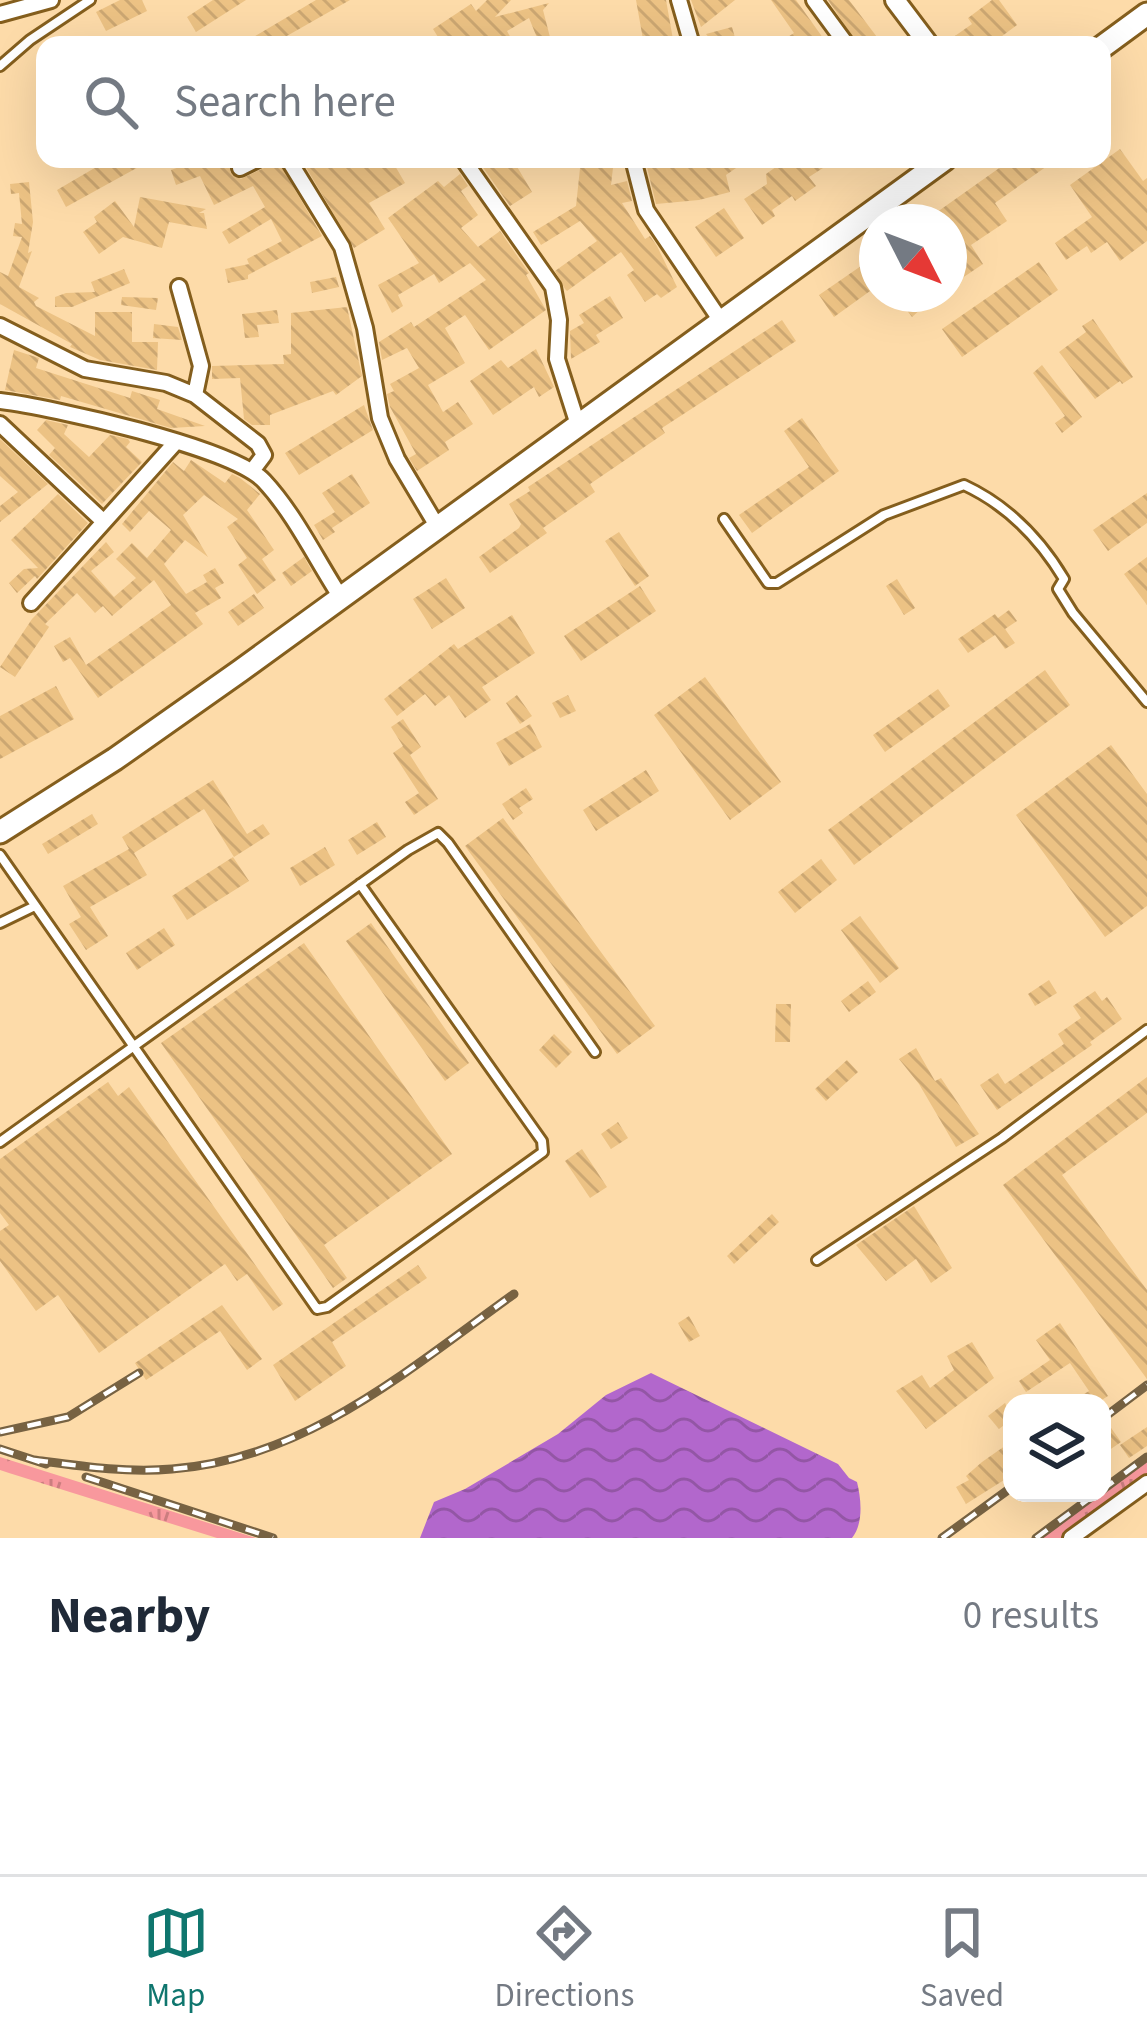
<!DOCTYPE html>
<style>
:root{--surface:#fff;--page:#f6f6f7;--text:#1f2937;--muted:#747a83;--line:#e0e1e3;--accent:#0f766e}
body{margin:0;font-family:"Source Sans 3",sans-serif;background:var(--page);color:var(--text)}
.controls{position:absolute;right:36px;bottom:36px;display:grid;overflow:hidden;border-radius:24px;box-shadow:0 12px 48px #0002}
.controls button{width:108px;height:108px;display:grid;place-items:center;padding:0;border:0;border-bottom:3px solid var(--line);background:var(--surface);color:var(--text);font:60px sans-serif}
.compass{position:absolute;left:859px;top:204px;width:108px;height:108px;border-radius:50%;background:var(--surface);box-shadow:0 12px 48px #0002;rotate:132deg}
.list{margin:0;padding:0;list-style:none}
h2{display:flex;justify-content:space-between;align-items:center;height:156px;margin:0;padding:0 48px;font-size:51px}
h2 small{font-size:39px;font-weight:400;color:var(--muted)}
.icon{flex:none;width:66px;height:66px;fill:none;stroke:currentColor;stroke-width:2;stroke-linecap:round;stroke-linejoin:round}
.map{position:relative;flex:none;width:1147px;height:1538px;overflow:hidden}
.search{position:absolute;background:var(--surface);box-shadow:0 12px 48px #0002;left:36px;right:36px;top:36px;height:132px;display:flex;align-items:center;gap:30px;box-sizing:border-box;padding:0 42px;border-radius:24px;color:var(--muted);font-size:45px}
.sheet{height:336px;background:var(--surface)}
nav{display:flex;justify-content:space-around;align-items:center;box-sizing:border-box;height:168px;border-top:3px solid var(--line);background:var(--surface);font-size:33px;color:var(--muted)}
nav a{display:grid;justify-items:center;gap:6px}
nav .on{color:var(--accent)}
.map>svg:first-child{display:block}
</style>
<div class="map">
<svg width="1147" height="1538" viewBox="0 0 1147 1538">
<defs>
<pattern id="grass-tufts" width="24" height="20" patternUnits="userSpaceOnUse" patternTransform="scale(3)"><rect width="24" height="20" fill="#f8989d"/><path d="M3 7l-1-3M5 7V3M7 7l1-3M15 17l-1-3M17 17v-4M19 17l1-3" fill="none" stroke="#cb7d7f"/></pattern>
<pattern id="water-waves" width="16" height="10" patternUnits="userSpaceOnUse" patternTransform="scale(3)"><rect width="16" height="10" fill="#b267cc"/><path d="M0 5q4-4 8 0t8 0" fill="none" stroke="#9356a5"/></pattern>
<pattern id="building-back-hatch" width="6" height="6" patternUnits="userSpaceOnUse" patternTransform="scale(3)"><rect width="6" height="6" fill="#ecc284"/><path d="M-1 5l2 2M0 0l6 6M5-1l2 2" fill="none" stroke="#cca772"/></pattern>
</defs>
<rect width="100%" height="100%" fill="#fddba9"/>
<!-- grass -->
<path fill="url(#grass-tufts)" d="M0 1457 256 1538H217L9 1473 0 1470Z
M1147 1460V1477L1062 1538H1039Z"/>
<!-- water -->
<path fill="url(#water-waves)" d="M651 1373 838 1464 849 1478 857 1482C861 1498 864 1523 852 1538H420L434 1502 465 1489 558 1434 606 1395Z"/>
<!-- building -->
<path fill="url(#building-back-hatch)" d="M120 0H142L147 11 106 31 96 12Z
M213 0H246L196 32 187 17Z
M316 0H350L271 45H240Z
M487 0H511L495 17 549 3 543 10 552 45H540L529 18 507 31 512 40 503 45H443L433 29 471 4 476 11Z
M636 0H666L674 45H644Z
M691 0H735L701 27Z
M771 0H796L828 45H775L794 33Z
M828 0H849L883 45H858Z
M992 0H999L1017 25 990 45H942L972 24 968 18Z
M732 27 737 45H715L706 34Z
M1120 149 1143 181 1147 178V241L1120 261 1107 242 1091 253 1087 246 1066 260 1055 243 1092 217 1070 185Z
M110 159H153L66 207 57 190Z
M202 159H234L230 172 241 179 264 168 269 159H277L322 236 248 275V279L228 283 225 269 249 264 247 259 282 241 271 219 229 244 222 232 265 207 253 186 214 205 200 176 176 185 171 170Z
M301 159H391L405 183 369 203 385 229 354 248Z
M477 159H518L516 165 532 192 510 206Z
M581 159H614L611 185 627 181 632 201 622 203 645 239 650 236 657 246 677 287 661 298 657 294 645 302 627 275 634 270 621 252 567 291 565 289 555 271 597 241 580 221 541 245 533 232 576 206Z
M645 159H749L726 175 730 192 699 200 656 204Z
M787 159H837L809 177 816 186 795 201 792 196 772 210 775 216 762 225 744 199 767 184 766 174Z
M1012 159H1057L995 203 1007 221 971 245 983 264 949 287V222H923Z
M460 174 468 186 461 191 478 215 461 228 478 247 500 231 529 273 526 275 546 310 489 350 465 315 445 328 465 363 428 385 443 412 458 402 473 424 445 442 449 450 417 471 409 458 416 454 390 407 387 394 394 391 390 384 419 368 407 348 382 360 379 342 411 322 414 327 486 280 470 263 439 283 434 274 398 295 403 306 392 313 378 285 419 263 388 218 438 181 444 187Z
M29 182 33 222 28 253 32 251 19 287 39 298 34 302 36 306 95 336V312H132V342H158L157 370 100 360 70 347 72 344 0 304V272L8 276 22 237 13 236 15 223 22 224 19 193 11 194 10 184Z
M140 197 206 209 199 213H204L207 229 169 222 162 248 123 237 99 254 83 232 97 222 94 217 115 201 134 227Z
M724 208 744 238 716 257 695 227Z
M877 255V286L834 317 819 295Z
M1039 262 1058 290 962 357 942 329Z
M124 269 130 283 72 307H55V297L66 293 95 292 91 282Z
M336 277 339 287 312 293 310 282Z
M895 294H938L912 317Z
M610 296 623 318 596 335 600 342 571 359 570 331 584 323 579 315Z
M122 297 158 298 156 310 121 305Z
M347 307 362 376 336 395 333 391 270 415V425H252L244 419 240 378 212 379V366L284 364 283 355 291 354V313Z
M277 310 279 323 257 325 259 337 245 338 242 314Z
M1093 319 1133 377 1122 384 1120 381 1095 399 1059 352 1086 332 1082 326Z
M782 320 796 341 662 428 665 433 590 484 595 492 543 528 547 533 490 573 479 557 519 528 521 524 509 504 530 491 528 487Z
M154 324 178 327 182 340 153 338Z
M536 349 554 387 539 397 534 387 493 415 470 381 501 360 508 368Z
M14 350 39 358 36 368 130 398 132 391 160 400 157 409 205 426 171 428 61 396 60 400 5 390Z
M1042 365 1082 417 1062 433 1055 423 1065 416 1033 373Z
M364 405 373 430 299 475 285 453Z
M802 418 839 471 752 533 739 515 809 467 784 431Z
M46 420 68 425 64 434 89 457 110 435 128 439 130 442 126 447 142 462 102 504 49 455 55 448 37 430Z
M0 439 48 484 0 522V506L18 492 0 476Z
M191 460 225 483 232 474 240 478 260 494 247 510 274 550 262 559 276 580 257 594 238 565 247 558 227 527 238 519 204 495 183 515 208 557 185 540 164 564 186 594 207 582 203 575 215 568 224 583 215 588 221 598 195 613 203 624 98 698 70 658 63 662 54 646 70 637 86 665 171 605 154 580 112 616 103 606 95 613 77 593 45 624 49 627 15 677 0 667 32 619 106 542 114 552 91 571 114 597 136 578 116 559 132 543 147 558 171 530 149 511 130 532 122 524 173 462 184 471Z
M352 474 370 503 332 528 335 532 323 540 314 525 335 512 322 493Z
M1147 493V523L1108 551 1093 530Z
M58 494 88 523 37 579 35 576 17 593 9 583 24 569 38 568 11 540Z
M619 532 649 576 635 586 605 541Z
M304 557 312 571 291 586 282 573Z
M1147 557V605L1124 574Z
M446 578 465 608 432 629 413 599Z
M897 579 915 608 904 615 886 586Z
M640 586 656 611 581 661 564 636Z
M254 594 264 608 238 626 228 612Z
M1009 610 1017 621 1005 629 1015 643 1005 649 995 635 968 653 958 639 995 614 998 618Z
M512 615 535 653 482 687 491 700 465 718 449 695 435 706 425 694 397 716 384 699 454 644 458 649Z
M1045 670 1070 705 854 865 828 830Z
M705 677 781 782 730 820 654 715Z
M56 686 74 719 0 759V716Z
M938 689 950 706 885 752 873 735Z
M517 695 532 716 520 724 506 703Z
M568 695 576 711 560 718 552 703Z
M403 719 421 747 410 755 438 799 414 815 405 802 419 793 393 753 403 746 391 727Z
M530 724 542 747 509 766 496 743Z
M1111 745 1147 794V906L1105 937 1016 815Z
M646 770 659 791 596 831 583 810Z
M213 780 247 834 263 824 270 834 234 857 204 809 134 853 147 875 90 907 108 936 86 950 69 924 81 917 63 886 129 849 122 837Z
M526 788 533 799 519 808 523 813 513 820 502 804Z
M92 814 98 824 48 854 42 844Z
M503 818 655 1026 617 1054 465 846Z
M377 822 386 837 357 855 348 840Z
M325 847 335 865 300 886 290 868Z
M233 857 249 881 187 920 172 896Z
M821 859 837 880 795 913 778 892Z
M860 916 899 968 880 983 841 930Z
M371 923 469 1063 445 1081 346 941Z
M164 928 175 945 137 970 126 953Z
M304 943 452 1154 324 1245 347 1278 333 1288 161 1043Z
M1049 980 1057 993 1035 1006 1028 994Z
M868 981 876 992 849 1012 841 1001Z
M1095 991 1102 1001 1107 997 1122 1019 1090 1042 1092 1045 997 1110 980 1085 998 1073 1005 1084 1064 1044 1058 1034 1081 1018 1073 1006Z
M776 1004H791L790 1042H775Z
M554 1034 572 1052 556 1068 539 1050Z
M916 1048 935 1081 941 1078 979 1134 956 1147 919 1084 899 1059Z
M847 1060 858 1072 826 1101 815 1089Z
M1147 1077V1113L1062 1175 1147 1290V1379L1003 1185Z
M108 1082 118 1096 129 1087 283 1304 273 1311 247 1274 237 1281 225 1264 99 1353 58 1295 36 1311 0 1261V1231L9 1225 0 1213V1159Z
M618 1122 628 1138 611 1149 601 1134Z
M582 1149 607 1187 590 1198 565 1161Z
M914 1206 952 1268 931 1283 916 1259 886 1281 856 1245Z
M772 1214 779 1222 734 1264 727 1256Z
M418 1265 427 1278 332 1342 346 1366 295 1401 273 1365Z
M222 1305 262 1359 247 1370 220 1331 146 1380 135 1363Z
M689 1316 700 1336 689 1342 678 1323Z
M1060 1323 1108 1396 1097 1403H1069L1089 1391 1070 1363 1026 1392 1019 1381 1050 1360 1036 1340Z
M972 1342 994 1378 926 1429 896 1391 922 1375 930 1388 954 1370 947 1356Z
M1005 1403 1012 1419 999 1429 988 1416Z
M1109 1425 1121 1442 1102 1455V1430Z
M1147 1427V1446L1129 1458 1120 1445Z
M1012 1441V1475L966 1504 956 1487 969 1480 966 1476 982 1462Z"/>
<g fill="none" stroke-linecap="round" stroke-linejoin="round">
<defs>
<path id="service" d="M0 66 30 40 90 0
M724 519 768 583H777L884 515 964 485C1007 505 1040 539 1064 579L1058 589 1073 613 1147 702
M0 855 317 1309 327 1307 543 1152 542 1141 360 884
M0 923 35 906
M0 1142 408 850 438 833 448 843 595 1052
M817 1260 1002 1138 1147 1030"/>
<path id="minor" d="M679 0 692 45
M814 0 847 45
M0 14 51 0
M288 159 342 247 365 328 380 418 397 459 437 526
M463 159 553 287 559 320 557 359 578 425
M633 159 646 210 721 321
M240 168 258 159
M179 287 201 366 195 395
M0 326 85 369 166 383 195 395 258 444 264 455 252 471
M0 401C50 407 232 447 264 481 294 513 316 559 340 596
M0 424 104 522
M31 603 175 443
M1071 1538 1147 1483"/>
<path id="tertiary" d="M895 0 929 45"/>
<path id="secondary" d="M1102 47 1147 14
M0 832 115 759 240 671 945 159"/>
</defs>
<!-- service casing -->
<use href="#service" stroke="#845e1d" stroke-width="14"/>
<!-- minor casing -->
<use href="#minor" stroke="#845e1d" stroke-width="20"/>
<!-- tertiary casing -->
<use href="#tertiary" stroke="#845e1d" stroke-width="24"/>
<!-- secondary casing -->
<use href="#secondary" stroke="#845e1d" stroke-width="27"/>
<!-- service -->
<use href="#service" stroke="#fff" stroke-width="8"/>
<!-- minor -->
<use href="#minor" stroke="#fff" stroke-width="14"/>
<!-- tertiary -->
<use href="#tertiary" stroke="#fff" stroke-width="18"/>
<!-- secondary -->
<use href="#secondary" stroke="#fff" stroke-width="21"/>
<defs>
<path id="rail" d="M1102 1419 1147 1385
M0 1432 68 1417 139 1373
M0 1449 46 1464
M34 1460C80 1466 126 1473 172 1469 306 1459 409 1369 514 1294
M86 1477 273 1538
M1102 1490 1147 1457
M942 1538 1012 1487
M1036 1538 1097 1493"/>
</defs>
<!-- rail casing -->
<use href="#rail" stroke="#776242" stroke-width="9"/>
<!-- rail -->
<use href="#rail" stroke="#fff" stroke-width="4.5" stroke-dasharray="14" stroke-linecap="butt"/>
</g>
</svg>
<div class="controls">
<button><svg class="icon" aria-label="layers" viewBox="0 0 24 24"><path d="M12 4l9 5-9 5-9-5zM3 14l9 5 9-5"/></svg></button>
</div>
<svg class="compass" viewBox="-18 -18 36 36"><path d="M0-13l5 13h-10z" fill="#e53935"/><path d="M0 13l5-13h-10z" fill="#747a83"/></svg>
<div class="search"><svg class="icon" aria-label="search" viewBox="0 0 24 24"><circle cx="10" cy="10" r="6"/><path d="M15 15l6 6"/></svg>Search here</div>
</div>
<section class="sheet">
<h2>Nearby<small>0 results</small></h2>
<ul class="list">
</ul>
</section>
<nav>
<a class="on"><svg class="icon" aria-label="map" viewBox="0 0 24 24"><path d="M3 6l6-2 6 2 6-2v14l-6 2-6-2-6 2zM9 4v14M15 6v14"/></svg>Map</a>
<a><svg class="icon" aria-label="directions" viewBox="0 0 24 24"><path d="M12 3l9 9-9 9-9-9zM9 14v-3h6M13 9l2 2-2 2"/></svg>Directions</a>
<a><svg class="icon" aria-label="saved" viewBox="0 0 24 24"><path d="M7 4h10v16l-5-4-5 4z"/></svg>Saved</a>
</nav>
